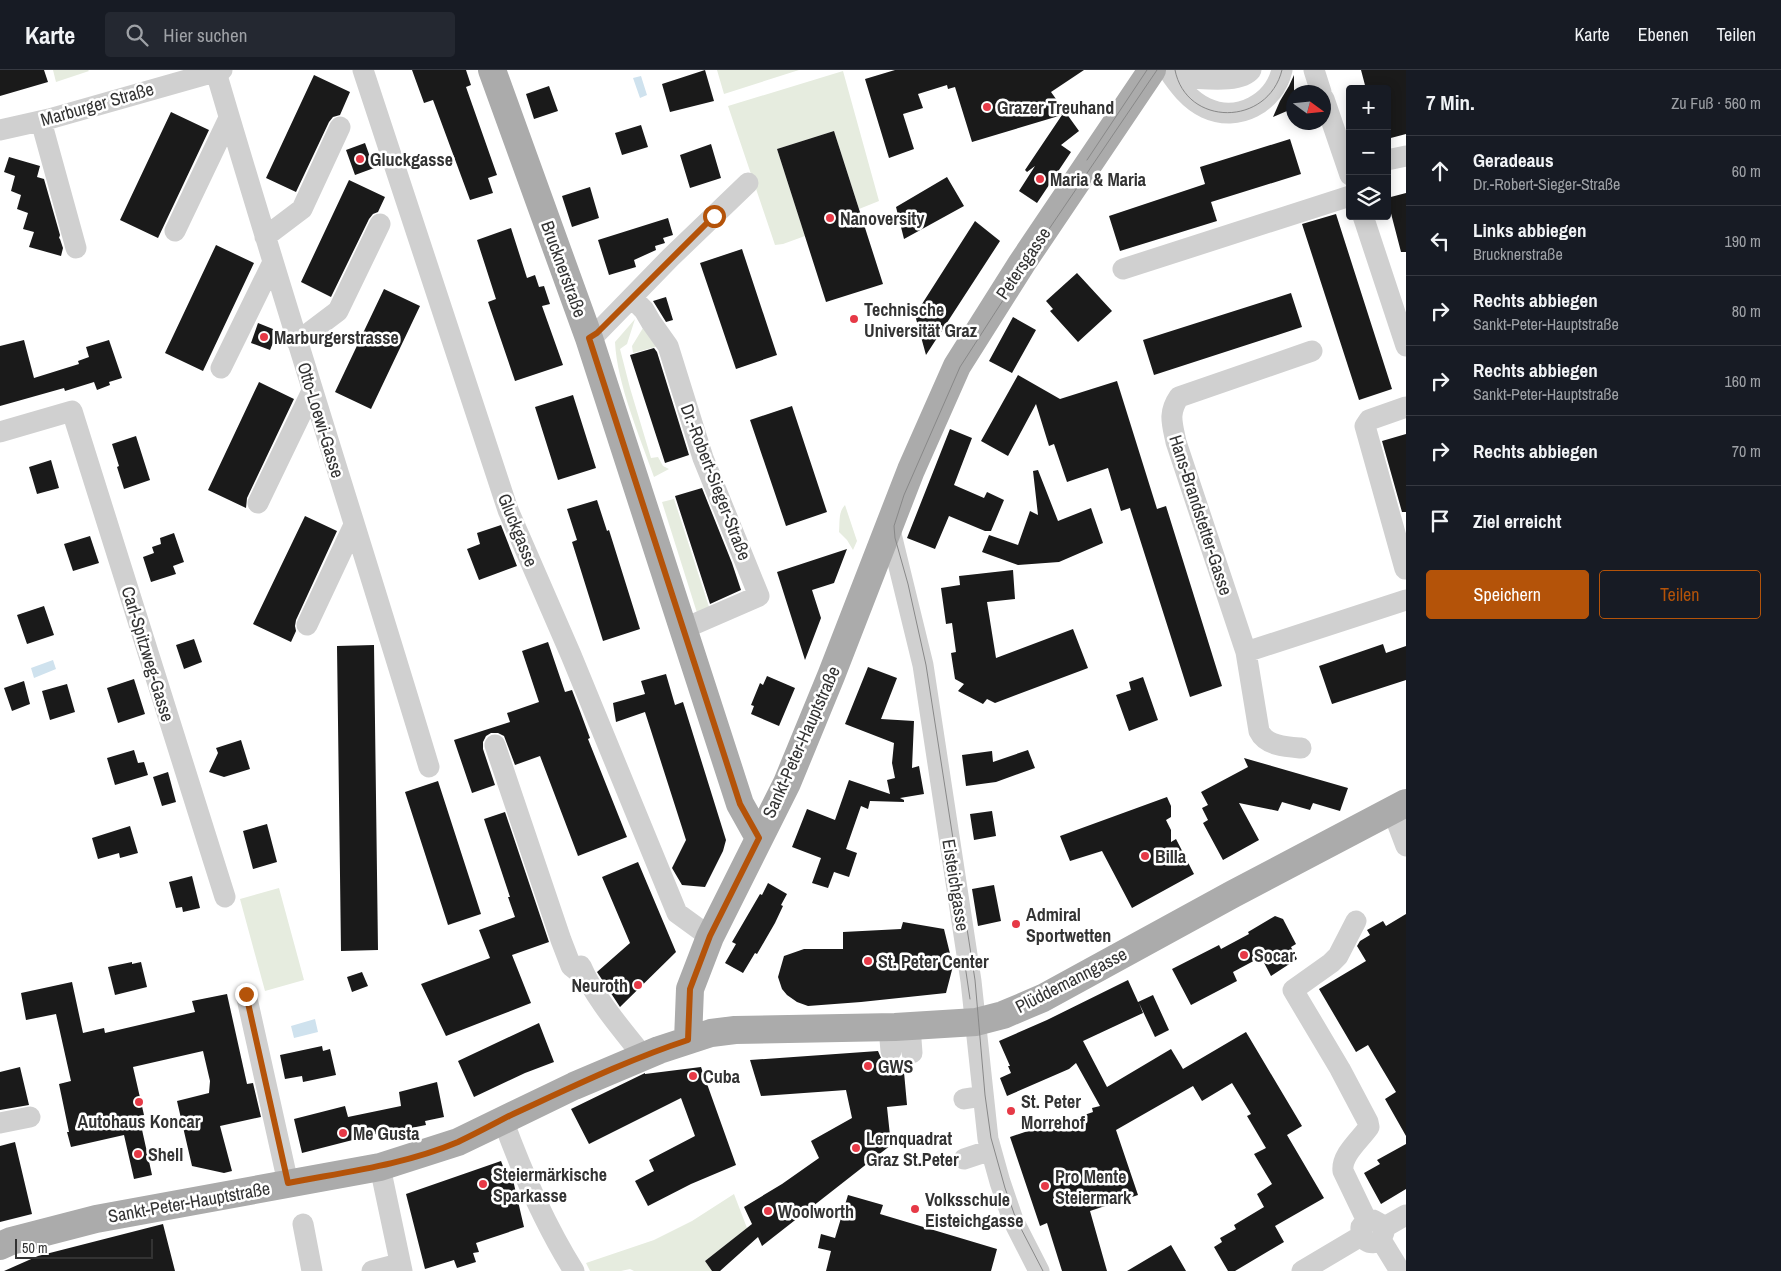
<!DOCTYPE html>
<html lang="de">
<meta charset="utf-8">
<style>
:root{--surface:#171b24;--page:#242831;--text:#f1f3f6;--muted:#9ea1a6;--line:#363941;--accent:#b45309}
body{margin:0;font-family:"Archivo Narrow",sans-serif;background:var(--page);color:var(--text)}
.controls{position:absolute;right:15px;top:15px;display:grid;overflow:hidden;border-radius:5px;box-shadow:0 2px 12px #0003}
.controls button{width:45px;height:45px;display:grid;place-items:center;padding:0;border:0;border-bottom:1px solid var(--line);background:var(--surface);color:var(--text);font:25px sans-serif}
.compass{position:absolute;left:1286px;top:15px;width:45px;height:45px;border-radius:50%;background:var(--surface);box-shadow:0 2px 12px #0003;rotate:105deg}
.scale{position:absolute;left:15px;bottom:12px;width:138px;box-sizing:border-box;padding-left:5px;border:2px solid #333;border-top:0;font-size:14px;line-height:18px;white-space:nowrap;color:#333;-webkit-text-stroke:4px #fff;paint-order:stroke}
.stop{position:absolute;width:15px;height:15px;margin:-11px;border:4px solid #b45309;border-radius:50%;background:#fff}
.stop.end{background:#b45309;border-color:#fff;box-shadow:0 1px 5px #0008}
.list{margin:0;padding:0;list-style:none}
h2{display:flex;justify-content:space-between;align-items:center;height:65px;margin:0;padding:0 20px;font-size:21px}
h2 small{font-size:16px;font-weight:400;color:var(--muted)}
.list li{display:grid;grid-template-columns:32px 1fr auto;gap:15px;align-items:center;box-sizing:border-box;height:70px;padding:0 20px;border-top:1px solid var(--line)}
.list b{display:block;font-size:19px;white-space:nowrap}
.list p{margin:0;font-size:16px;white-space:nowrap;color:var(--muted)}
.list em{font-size:16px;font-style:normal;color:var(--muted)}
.actions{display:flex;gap:10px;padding:15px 20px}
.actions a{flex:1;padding:11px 0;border:1px solid var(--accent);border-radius:5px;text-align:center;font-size:18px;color:var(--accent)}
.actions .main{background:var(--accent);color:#fff}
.icon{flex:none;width:28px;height:28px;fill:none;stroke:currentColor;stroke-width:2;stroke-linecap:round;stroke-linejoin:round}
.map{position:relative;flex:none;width:1406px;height:1201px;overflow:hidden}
header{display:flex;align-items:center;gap:30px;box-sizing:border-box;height:70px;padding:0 25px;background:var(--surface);border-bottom:1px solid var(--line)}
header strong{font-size:24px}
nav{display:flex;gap:28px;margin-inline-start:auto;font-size:18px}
.search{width:350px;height:45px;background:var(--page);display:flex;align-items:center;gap:12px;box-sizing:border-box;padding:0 18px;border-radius:5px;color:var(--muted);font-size:19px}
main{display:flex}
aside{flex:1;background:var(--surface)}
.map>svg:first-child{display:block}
</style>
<header>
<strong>Karte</strong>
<div class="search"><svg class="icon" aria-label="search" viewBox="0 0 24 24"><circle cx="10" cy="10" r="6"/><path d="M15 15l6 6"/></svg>Hier suchen</div>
<nav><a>Karte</a><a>Ebenen</a><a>Teilen</a></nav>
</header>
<main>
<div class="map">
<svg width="1406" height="1201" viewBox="0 0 1406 1201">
<rect width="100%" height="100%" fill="#fff"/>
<!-- green -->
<path fill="#e6ecdf" d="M53 0H88L89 1 56 12Z
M717 0H799L724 24Z
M843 1 879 131 859 139 834 61 777 79 805 166 783 174 775 175 728 36Z
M635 249 627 274 620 279 630 318 651 388 658 387 663 396 669 399 654 407C640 367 617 314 615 272Z
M643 258 659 276 633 283 632 276Z
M674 429 710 540 698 546 662 432Z
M845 435 857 471 853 480 847 470 839 462C840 453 838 442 845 435Z
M279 818 304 910 265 921 240 829Z
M734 1124 747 1158 705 1191 712 1201H634L630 1199 621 1201H590L586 1193 654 1170 692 1151Z"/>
<!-- water -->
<path fill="#cfe2ee" d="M641 6 647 25 640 28 633 8Z
M53 590 56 599 34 608 31 598Z
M315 949 318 962 294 968 291 956Z"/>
<!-- building -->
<path fill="#1a1a1a" d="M0 0H44L48 12 0 26Z
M412 0H466L471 15 466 17 497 105 488 108 493 123 470 130 433 30 424 33Z
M705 0 714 31 670 42 662 14Z
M895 0H1084L1051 22 1079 61 1061 75 1071 82 1037 133 1019 121 1035 96 1027 102 1025 100 1062 45 972 72 955 17 948 19 947 15 918 24 923 38 903 44 914 79 889 88 865 9Z
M1361 0H1406V64L1387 69V19H1366Z
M314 5 350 22 340 45 333 47 329 52 296 122 266 108Z
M1294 5V38L1273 47 1280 31 1289 16Z
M549 16 558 41 534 49 526 24Z
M171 42 209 60 158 168 120 150Z
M641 55 648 77 622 85 615 63Z
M834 61 883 214 826 232 777 79Z
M1290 69 1301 104 1211 132 1217 151 1120 181 1109 146 1205 114 1200 97Z
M365 73 374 98 355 105 346 80Z
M711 74 721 108 690 118 680 85Z
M9 87 40 96 37 107 44 109 60 165 59 168 60 169 63 178 61 186 29 177 34 162 23 159 28 143 17 139 21 125 11 121 15 106 4 102Z
M947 107 964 136 904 169 896 137Z
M349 110 385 127 378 142 373 144 369 149 331 227 301 212Z
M590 117 599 148 572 157 562 126Z
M1406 123V182H1401L1387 128Z
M1336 144 1392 319 1359 330 1302 154Z
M668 148 673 165 663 168 665 173 655 176 656 180 634 190 636 197 609 205 598 170Z
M975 151 1000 171 926 285 915 245Z
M511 158 527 208 535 205 539 217 544 216 550 234 542 236 563 295 515 311 488 232 496 229 477 170Z
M216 175 254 193 203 301 165 283Z
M742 179 777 285 736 299 700 193Z
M1077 203 1112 241 1078 272 1050 241 1053 239 1046 231Z
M384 219 420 236 371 339 335 322Z
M1291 223 1302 257 1154 305 1143 270Z
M666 227 673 250 666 252 653 231Z
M1013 247 1036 260 1012 303 989 291Z
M258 253 278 261 270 280 251 273Z
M24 270 34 308 79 294 78 291 89 287 86 277 109 270 122 308 109 312 110 315 97 320 94 312 65 321 64 318 0 336V276Z
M654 278 657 282 689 385 665 393 630 285Z
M1018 305 1060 329 1117 311 1157 439 1166 436 1222 616 1190 627 1130 438 1121 441 1108 398 1067 412 1054 374 1049 376 1036 334 1008 386 981 371Z
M259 312 294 329 247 428 246 438 208 420Z
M573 325 596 398 558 410 535 337Z
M792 336 827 442 786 456 750 350Z
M950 359 972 368 954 415 984 428 987 422 1004 430 991 461H985L949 446 935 479 907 468Z
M1406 364V442H1402L1382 371Z
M136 366 150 410 124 419 117 397 119 396 112 374Z
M51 390 59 418 37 424 29 397Z
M1038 400 1058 451 1091 438 1103 473 1059 492 1018 495 982 482 989 465 1018 475 1030 441 1038 445 1033 401Z
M702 418 732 493 741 520 710 534 675 426Z
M597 430 607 461 609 460 640 559 603 571 572 472 577 470 567 439Z
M305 446 337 461 296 550 295 556 296 561 291 572 253 554Z
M501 455 517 496 479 510 467 479 480 474 477 463Z
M174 463 184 492 173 496 176 504 151 512 143 487 154 483 152 477 161 474 160 468Z
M90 466 99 493 73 501 64 474Z
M847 479 834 513 812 520 821 548 805 590 777 502Z
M1013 500 1015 529 987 532 996 588 1073 559 1088 598 995 633 987 629 983 634 958 621 964 614 955 609 951 583 956 582 952 553 946 554 941 518 960 515 959 506Z
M44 536 54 565 27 574 17 545Z
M194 569 202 592 184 599 176 575Z
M548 572 565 622 572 620 580 641 590 668 588 669 627 767 578 786 540 686 515 695 504 666 498 663H491L486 666 483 672V679L495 715 472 723 454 670 510 652 507 643 539 632 522 581Z
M1383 574 1386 583 1406 576V610L1332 634 1319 596Z
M374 575 378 880 341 881 337 576Z
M868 597 897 608 881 649 914 651 912 698 919 696 924 724 900 728 904 730V732L870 731 868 739 861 736 846 779 857 783 849 807 834 802 828 818 812 813 821 788 792 777 807 739 835 750 849 710 890 724 887 710 895 708 892 693 894 673 845 654Z
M666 604 675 635 683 632 726 770 723 781 705 817 682 815 672 798 686 770 645 642 616 652 613 633 645 624 641 611Z
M767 606 795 618 779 656 751 644 754 636 751 635 760 613 763 615Z
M1143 607 1158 650 1129 661 1116 625 1131 620 1129 612Z
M134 609 145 644 118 653 107 618Z
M24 611 30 634 12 641 4 618Z
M67 614 75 642 50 650 42 621Z
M241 670 250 699 224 707 209 702 218 683 216 678Z
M134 680 138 693 144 692 148 705 115 715 107 688Z
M1028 680 1035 698 996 712 966 716 962 685 992 681 993 692Z
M1244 688 1348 718 1340 741 1313 733 1310 740 1282 732 1278 741 1239 733 1259 770 1223 790 1203 753 1208 750 1202 738 1208 735 1201 722 1248 697Z
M168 702 176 732 162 736 153 707Z
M438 711 481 844 448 855 405 722Z
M1167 727 1171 736V747L1166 750 1171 760V772L1176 769 1194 804 1132 838 1102 781 1070 791 1060 766Z
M992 741 996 766 974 770 970 744Z
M505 742 549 872 512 885 531 933 446 966 421 914 490 888 479 860 515 847 508 827H510L484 749Z
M267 754 277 792 253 799 243 761Z
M130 756 138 783 120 788 119 783 98 789 92 768Z
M638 792 676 882 620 937 597 902 630 873 602 807Z
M192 806 200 838 183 842 182 837 176 838 169 812Z
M768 813 787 824 781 835 783 836 775 853 757 884 755 883 743 903 725 893 736 874 732 872 760 824 762 825Z
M994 815 1001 851 978 856 972 819Z
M1406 844V1066L1385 1029 1396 1022 1381 997 1368 975 1356 982 1319 919 1366 891 1357 876 1360 871 1370 865 1367 860 1383 851 1386 856Z
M1275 846 1283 849 1296 874 1291 877 1297 889 1271 906 1261 887 1233 902 1237 911 1191 935 1172 899 1219 875 1221 879 1249 864 1248 862Z
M903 852 944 859 953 896 946 923 861 932 808 936 797 932 787 925 782 919 778 907 784 886 804 879H843V862L901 859Z
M132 892V894L141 892 147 917 115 925 108 897Z
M362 902 368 916 352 922 347 907Z
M1128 910 1138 932 1153 925 1169 960 1155 967 1139 933 1143 943 1083 971 1107 1017 1171 979 1183 999 1246 962 1302 1056 1287 1065 1324 1128 1275 1156 1284 1172 1235 1201H1228L1214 1177 1222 1172 1220 1168 1236 1159 1234 1155 1264 1137 1257 1124 1272 1114 1254 1084 1266 1078 1247 1046 1251 1044 1232 1013 1202 1031 1193 1016 1116 1060 1138 1125 1090 1141 1107 1201H1062L1047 1153 1040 1156 1010 1067 1043 1056 1044 1059 1093 1042 1092 1038 1100 1036 1076 993 1069 999 1007 1026 1000 1008 1011 1003 1008 996H1010L999 971 1047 950Z
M72 912 83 963 104 958 105 963 195 942 192 931 227 924 247 1014 253 1013 261 1047 220 1056 232 1101 224 1103 192 1096 177 1031 209 1023 210 1011 203 981 133 997 144 1045 139 1046 152 1105 134 1109 124 1065 71 1077 67 1062H69L59 1014 71 1011 56 944 26 950 21 923Z
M539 953 554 992 525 1003 474 1027 458 991Z
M322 976 323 981 330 979 336 1005 303 1012 302 1006 285 1009 280 985Z
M878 981 881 988 886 992 893 993 901 988 903 991 907 1035 887 1037 891 1075 762 1176 758 1167 720 1201H712L705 1191 752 1154 744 1137 782 1114 819 1088 811 1071 852 1048 846 1020 761 1026 750 990Z
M20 997 29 1035 0 1040V1002Z
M701 997 736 1095 691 1114 648 1136 635 1111 654 1101 649 1090 695 1066 681 1028 589 1074 571 1039 645 1003V1004Z
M437 1012 444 1047 425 1051 426 1055 376 1065V1064L302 1083 294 1049 345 1036 348 1047 401 1036 399 1022Z
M15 1072 32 1144 0 1152V1076Z
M1406 1074V1119L1381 1134 1364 1103 1380 1094 1377 1090Z
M501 1091 506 1104 510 1102 513 1110 524 1157 476 1173 479 1182 473 1183 476 1192 457 1198 454 1190 425 1199 406 1124Z
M848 1125 883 1135 880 1144 997 1179 991 1201H826L831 1181 818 1178 821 1164 835 1168Z
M163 1154 175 1201H4L38 1186Z
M1171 1175 1186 1201H1127L1154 1185Z"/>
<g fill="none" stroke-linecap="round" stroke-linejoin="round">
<!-- minor -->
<path stroke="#d0d0d0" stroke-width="21" d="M363 0 508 440 571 585 677 843 710 867
M1168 0C1178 15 1189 30 1206 38 1238 53 1274 33 1282 0
M1178 0 1185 8C1202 8 1240 14 1251 0
M1314 0 1321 22
M216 2C284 234 359 465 429 697
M1324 29 1350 105
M41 51 76 178
M0 60 49 49 222 0
M1387 90 1406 86
M1363 146 1406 276
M175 161 229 48
M265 167 302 139 340 57
M1123 199 1350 126
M632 228 644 240 651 252 668 276 703 388 759 526 683 559
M589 268 597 263 671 187 748 113
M297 272 338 241 380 154
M1312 281 1179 327C1168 343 1172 353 1176 372L1246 582 1406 530
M221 298 273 192
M0 362 72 341 225 827
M258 433 312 321
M891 453V464L923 595 971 911 988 1069 1000 1112 1013 1150 1039 1201
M1405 499 1365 356 1369 350 1406 337
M307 555 354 455
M1246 582 1259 661C1266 676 1287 677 1301 678
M495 675 561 870 571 896 586 908
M1392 739 1406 776
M1356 851 1338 886 1331 893 1293 920 1340 999 1368 1052 1369 1057C1360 1070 1341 1085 1343 1101L1367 1151 1373 1150 1382 1155 1384 1162 1381 1170
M581 896C595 929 621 958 643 986
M246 924 288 1113
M910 956 912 983
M889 958 891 981
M964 1029 983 1026
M503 1050C522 1102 544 1153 574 1201
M0 1053 30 1047
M964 1089 991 1080
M380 1097 402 1201
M1367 1151 1361 1157C1360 1170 1370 1177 1381 1170L1400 1201
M303 1154 312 1201
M1383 1158 1406 1145
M372 1201 399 1194
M1302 1201 1361 1166"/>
<!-- major -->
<path stroke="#ababab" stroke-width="28" d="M492 0 589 268 740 734 759 768
M688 970 690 919 710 867 787 713 831 606 911 400 957 296 1022 193 1152 0
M0 1176 11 1171 96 1149 380 1097 458 1072 574 1016 659 980 711 963 735 960 895 957 976 952 1003 945 1043 928 1233 824 1406 733"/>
<!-- tram -->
<path stroke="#888" stroke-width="1" d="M1175 0C1186 57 1268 57 1282 0
M1087 90 1147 0
M965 895 970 929
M1043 1201 1016 1149 1005 1118 991 1068 985 1025 975 910 926 595 908 514 895 468 894 456 904 425 960 297 1047 162 1157 0"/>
</g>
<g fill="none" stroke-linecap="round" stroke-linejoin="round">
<!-- route -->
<path stroke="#b45309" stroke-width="6" d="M246 924 288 1113C345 1102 404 1095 458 1072 475 1064 492 1055 509 1046 568 1019 627 990 688 970L690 919 710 866 759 768 740 734 589 268 597 263 714 146"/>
</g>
<!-- markers -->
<g fill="#e63946" stroke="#fff" stroke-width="2">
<circle cx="987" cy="37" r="5"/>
<circle cx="360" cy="89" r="5"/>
<circle cx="1040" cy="109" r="5"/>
<circle cx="830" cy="148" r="5"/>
<circle cx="854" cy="249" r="5"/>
<circle cx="264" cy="267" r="5"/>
<circle cx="1145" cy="786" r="5"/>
<circle cx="1016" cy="854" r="5"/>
<circle cx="1244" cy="885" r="5"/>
<circle cx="868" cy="891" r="5"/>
<circle cx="638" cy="915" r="5"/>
<circle cx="868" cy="996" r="5"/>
<circle cx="693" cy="1006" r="5"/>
<circle cx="139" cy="1032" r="5"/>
<circle cx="1011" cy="1041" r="5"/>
<circle cx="343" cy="1063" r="5"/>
<circle cx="856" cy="1078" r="5"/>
<circle cx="138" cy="1084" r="5"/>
<circle cx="483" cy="1114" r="5"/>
<circle cx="1045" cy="1116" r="5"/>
<circle cx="915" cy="1139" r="5"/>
<circle cx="768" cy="1141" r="5"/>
</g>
<g text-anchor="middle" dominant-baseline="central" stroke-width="5" stroke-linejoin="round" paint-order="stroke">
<!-- street labels -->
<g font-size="18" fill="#333" stroke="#fff">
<text transform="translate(97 34) rotate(-16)">Marburger Straße</text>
<text transform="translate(1023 193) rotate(-56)">Petersgasse</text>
<text transform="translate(564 199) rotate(70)">Brucknerstraße</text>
<text transform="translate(321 350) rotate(73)">Otto-Loewi-Gasse</text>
<text transform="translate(716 412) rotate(69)">Dr.-Robert-Sieger-Straße</text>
<text transform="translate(1201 445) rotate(72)">Hans-Brandstetter-Gasse</text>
<text transform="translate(518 460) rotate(68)">Gluckgasse</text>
<text transform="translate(148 584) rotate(73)">Carl-Spitzweg-Gasse</text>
<text transform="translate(801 672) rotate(-66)">Sankt-Peter-Hauptstraße</text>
<text transform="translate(956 815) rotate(81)">Eisteichgasse</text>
<text transform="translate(1071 910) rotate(-27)">Plüddemanngasse</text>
<text transform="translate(189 1132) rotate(-10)">Sankt-Peter-Hauptstraße</text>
</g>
<!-- poi labels -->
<g font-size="18" font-weight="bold" fill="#333" stroke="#fff" text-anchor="start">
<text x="997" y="37">Grazer Treuhand</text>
<text x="370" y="89">Gluckgasse</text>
<text x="1050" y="109">Maria &amp; Maria</text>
<text x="840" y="148">Nanoversity</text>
<text x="864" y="239">Technische<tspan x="864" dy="21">Universität Graz</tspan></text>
<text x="274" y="267">Marburgerstrasse</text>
<text x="1155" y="786">Billa</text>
<text x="1026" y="844">Admiral<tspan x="1026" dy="21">Sportwetten</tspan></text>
<text x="1254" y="885">Socar</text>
<text x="878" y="891">St. Peter Center</text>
<text x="628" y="915" text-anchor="end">Neuroth</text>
<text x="878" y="996">GWS</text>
<text x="703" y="1006">Cuba</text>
<text x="1021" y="1031">St. Peter<tspan x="1021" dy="21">Morrehof</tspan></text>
<text x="139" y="1051" text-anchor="middle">Autohaus Koncar</text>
<text x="353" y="1063">Me Gusta</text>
<text x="866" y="1068">Lernquadrat<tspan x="866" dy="21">Graz St.Peter</tspan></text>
<text x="148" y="1084">Shell</text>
<text x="493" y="1104">Steiermärkische<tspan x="493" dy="21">Sparkasse</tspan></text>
<text x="1055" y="1106">Pro Mente<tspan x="1055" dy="21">Steiermark</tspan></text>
<text x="925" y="1129">Volksschule<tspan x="925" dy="21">Eisteichgasse</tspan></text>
<text x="778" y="1141">Woolworth</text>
</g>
</g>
</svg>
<div class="controls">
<button>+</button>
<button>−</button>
<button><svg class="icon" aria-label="layers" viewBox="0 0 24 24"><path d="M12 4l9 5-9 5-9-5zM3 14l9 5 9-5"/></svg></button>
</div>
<svg class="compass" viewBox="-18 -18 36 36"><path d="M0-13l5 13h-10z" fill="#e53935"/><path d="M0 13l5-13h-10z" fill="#9ea1a6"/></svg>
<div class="scale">50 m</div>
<div class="stop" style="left:714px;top:146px"></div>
<div class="stop end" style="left:246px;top:924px"></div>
</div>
<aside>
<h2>7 Min.<small>Zu Fuß · 560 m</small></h2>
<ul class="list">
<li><svg class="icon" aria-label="ahead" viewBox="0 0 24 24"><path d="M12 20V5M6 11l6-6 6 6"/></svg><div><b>Geradeaus</b><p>Dr.-Robert-Sieger-Straße</p></div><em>60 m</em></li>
<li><svg class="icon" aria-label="left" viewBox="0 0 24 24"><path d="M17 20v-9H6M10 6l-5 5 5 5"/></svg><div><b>Links abbiegen</b><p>Brucknerstraße</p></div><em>190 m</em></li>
<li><svg class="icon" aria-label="right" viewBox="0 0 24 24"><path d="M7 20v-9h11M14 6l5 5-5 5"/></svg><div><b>Rechts abbiegen</b><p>Sankt-Peter-Hauptstraße</p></div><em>80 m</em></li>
<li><svg class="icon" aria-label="right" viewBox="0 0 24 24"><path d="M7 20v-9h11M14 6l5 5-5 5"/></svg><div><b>Rechts abbiegen</b><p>Sankt-Peter-Hauptstraße</p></div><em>160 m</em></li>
<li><svg class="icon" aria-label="right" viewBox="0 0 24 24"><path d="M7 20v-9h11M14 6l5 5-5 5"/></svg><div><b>Rechts abbiegen</b></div><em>70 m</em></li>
<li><svg class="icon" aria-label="arrive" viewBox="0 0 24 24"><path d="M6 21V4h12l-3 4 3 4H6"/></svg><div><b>Ziel erreicht</b></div></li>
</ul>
<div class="actions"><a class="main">Speichern</a><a>Teilen</a></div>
</aside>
</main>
